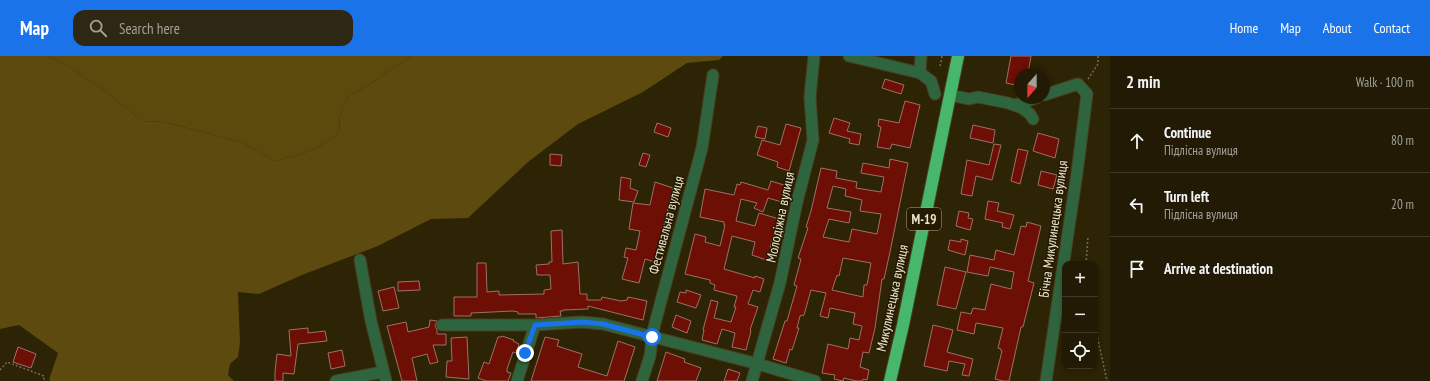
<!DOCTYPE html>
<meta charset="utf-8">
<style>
:root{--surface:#221a04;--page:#2e2713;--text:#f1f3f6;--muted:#a2a19a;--line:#3f3826;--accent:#1a73e8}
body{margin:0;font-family:"PT Sans Narrow",sans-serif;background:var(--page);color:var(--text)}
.controls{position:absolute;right:12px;bottom:12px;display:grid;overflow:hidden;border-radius:8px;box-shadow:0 2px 6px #0003}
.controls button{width:36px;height:36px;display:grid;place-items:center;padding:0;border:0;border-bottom:1px solid var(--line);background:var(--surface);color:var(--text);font:20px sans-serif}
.compass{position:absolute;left:1014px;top:12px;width:36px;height:36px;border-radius:50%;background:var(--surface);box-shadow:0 2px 6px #0003;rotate:201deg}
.stop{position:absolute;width:12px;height:12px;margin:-9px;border:3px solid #1a73e8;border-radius:50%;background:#fff}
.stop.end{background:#1a73e8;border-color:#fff;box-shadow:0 1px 4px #0008}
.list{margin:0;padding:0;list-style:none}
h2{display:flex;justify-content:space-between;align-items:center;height:52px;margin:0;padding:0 16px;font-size:17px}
h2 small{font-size:13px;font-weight:400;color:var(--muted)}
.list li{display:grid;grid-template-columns:26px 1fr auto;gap:12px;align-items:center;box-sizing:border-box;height:64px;padding:0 16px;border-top:1px solid var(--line)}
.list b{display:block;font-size:15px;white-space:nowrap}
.list p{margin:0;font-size:13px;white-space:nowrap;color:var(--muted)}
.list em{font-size:13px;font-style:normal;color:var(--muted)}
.icon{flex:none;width:22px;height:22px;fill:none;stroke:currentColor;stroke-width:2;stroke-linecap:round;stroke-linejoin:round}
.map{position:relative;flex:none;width:1110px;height:325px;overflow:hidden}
header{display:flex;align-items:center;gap:24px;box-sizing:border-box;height:56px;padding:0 20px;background:var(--accent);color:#fff}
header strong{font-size:19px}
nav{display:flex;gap:22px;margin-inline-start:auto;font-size:14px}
.search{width:280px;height:36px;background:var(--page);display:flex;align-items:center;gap:10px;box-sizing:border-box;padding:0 14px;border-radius:12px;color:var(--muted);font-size:15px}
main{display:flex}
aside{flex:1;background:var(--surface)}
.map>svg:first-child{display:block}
</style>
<header>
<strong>Map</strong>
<div class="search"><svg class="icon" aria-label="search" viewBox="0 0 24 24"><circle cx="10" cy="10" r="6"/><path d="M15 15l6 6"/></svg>Search here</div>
<nav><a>Home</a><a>Map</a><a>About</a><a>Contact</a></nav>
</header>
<main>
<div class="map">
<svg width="1110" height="325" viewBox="0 0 1110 325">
<rect width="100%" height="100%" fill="#2d2305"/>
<!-- green -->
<path fill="#5c490c" d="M46 0H411L372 27 348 41 340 60 339 78 315 93 299 99 275 105 240 86 164 66 142 65 106 36 67 9Z"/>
<!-- forest -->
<path fill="#5c4a0f" d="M0 0H46L67 9 106 36 142 65 164 66 240 86 275 105 299 99 315 93 339 78 340 60 348 41 372 27 411 0H723L719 4 687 7 643 36 578 68 528 106 468 162 431 163 378 190 302 219 259 238 238 236 240 287 238 301 230 308 228 319 234 325H51L49 324 58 297 19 269 0 273Z"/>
<!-- building -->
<path fill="#6d0f04" stroke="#9e7068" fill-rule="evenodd" d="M1011 0H1031L1028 18H1020V30L1006 27Z
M885 23 904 29 901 38 882 32Z
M905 45 920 49 910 92 892 88 890 93 877 91 881 71 878 70 879 63 899 67Z
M834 62 850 67 847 75 861 78 859 89 849 87 850 83 829 77Z
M657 67 671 72 668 81 654 76Z
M786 68 801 72 789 115 777 111 778 106 757 99 762 84 780 89Z
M973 69 995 74 993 87 970 82Z
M758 70 767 72 765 83 755 81Z
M1038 77 1059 83 1055 102 1033 95Z
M994 88 1001 89 992 124 976 120 972 140 961 138 967 104 989 109Z
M1018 93 1028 95 1020 128 1011 125Z
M643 97 650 99 646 111 639 109Z
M550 98 562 99 561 110 550 109Z
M890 103 908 107 890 196 884 223H882L875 272 869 297 863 296 860 311 869 314 867 324 863 323 862 325H856L844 322 843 325 834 323 835 319 822 317 828 288 848 293 850 282 859 284 862 270 853 268 855 257 830 252 828 262 820 260 826 237 811 234 804 259 800 260 797 272H799L792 294 790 293 786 307 773 303 785 265H787L797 230 794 229 801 203 798 202 808 172 806 171 811 155 821 112 837 115 836 122 857 126 856 132 881 136 884 121 861 117 863 107 889 112ZM833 130 846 133 845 140 862 144 860 155 881 158 877 178 852 173 849 186 823 181 829 163 849 167 851 156 827 152ZM843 202 871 207 867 229H864L863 241 832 234 837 219 839 220Z
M1041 115 1057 119 1053 133 1038 129Z
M621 121 631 123 630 132 638 135 634 146 619 144Z
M771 125 787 130 782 146 768 142 763 156 754 152 757 147 741 143 736 165 755 170 759 157 779 163 770 191 773 192 769 205 752 199 755 186 732 180 724 213 755 222V220L764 223 760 236 753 234 748 248 758 251 750 274 751 275 746 294 732 291 735 277 722 273 717 288 702 284 704 274H703L711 244 718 246 714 262 731 266 736 251H734L737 240 714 234 715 229 710 227V224L685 218 695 178 706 181 705 186 720 190 725 169H724V166L700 161 705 133 734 139 737 128 740 129 741 126 768 134Z
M655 126 673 132 655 206 645 203 639 227 622 223 628 202 624 201 626 192 636 194 640 175 629 173 633 147 650 149Z
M988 145 999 147 997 155 1014 159 1010 173 1002 171 1003 167 985 163Z
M959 155 969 157 968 162 973 163 970 174 956 170Z
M1027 166 1041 170 1028 225 1034 227 1023 271H1021L1009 325H1003L995 323 1002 295H1001V293L998 292 1003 272 976 267 974 278 957 274 961 256 971 258 973 252 985 254 991 228 1011 233 1014 216 990 211 988 220 967 216 970 199 994 204 996 194 1014 199 1021 170 1026 171Z
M562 174 563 208 578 206 580 238H587V244H601L602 241 621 245 627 244 628 241 647 245 643 264 588 250V253L563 254V255H560L561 260 536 262V258H518V256L513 255 471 257V260H454V241H477V207H486L487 236 499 235V239L544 238V234L551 233 550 219H537L536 209 549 208V206H552L551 175Z
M961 183 968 185 965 199 948 194 950 184 961 186Z
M945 211 966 216 956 253 937 249Z
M419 225 420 234 398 235V226Z
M394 231 399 252 383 255 378 235Z
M686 234 701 239 696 252 677 246 680 236 686 237Z
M676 259 691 265 687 277 672 271Z
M430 264 437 265 435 269 437 274V278H446V289H433L438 306 430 308 427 298 412 302 417 325H402L387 270 406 266 408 276 429 271Z
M933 269 953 274 947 296 973 303 969 320 962 319 965 308 949 305 947 315 924 310Z
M308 272V277L325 275 327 285 298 288 294 318 283 317V325H275V316L277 298 291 300 289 274Z
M502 280 514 284 513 285 519 288 516 297 513 296 507 313V316L511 317 508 325H486L478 322 484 306 489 308 498 281H501Z
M467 281 469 323 446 321 447 305H452L451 282Z
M545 281 559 284 557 290 582 298 578 311 607 320 618 285 635 291 624 325H531Z
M18 291 36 298 31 312 13 306Z
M342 294 345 310 331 313 328 297Z
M666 296 685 303 684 306 701 312 696 325H657Z
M728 313 740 317 737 325H724Z"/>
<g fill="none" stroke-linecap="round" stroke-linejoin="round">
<defs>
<path id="minor" d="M849 0 920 17 931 25 935 38
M920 17 921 0
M950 39 969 43 978 41 1008 47 1022 52 1030 58 1033 63
M1044 39 1078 28 1087 38 1077 117 1046 325
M1015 49 1036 42
M360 204 371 265 386 325
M442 269H535L582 266 603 268 758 308 815 325
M336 325 383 316
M517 325 535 269
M642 325 650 300 653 275 702 92 713 19
M752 325 780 227 797 146 813 84 810 41 814 0"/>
<path id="highway" d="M890 325 903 269 958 0"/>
</defs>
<!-- minor casing -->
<use href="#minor" stroke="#483e21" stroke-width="13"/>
<!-- highway casing -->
<use href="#highway" stroke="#483e21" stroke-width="14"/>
<!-- path -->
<path stroke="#756c51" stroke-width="1.5" stroke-dasharray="2 2" stroke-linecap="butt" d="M940 10 942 0
M1088 23 1098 8V0
M1086 208 1088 181
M1095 270 1107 325
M0 314 7 306 44 320V325"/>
<!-- minor -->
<use href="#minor" stroke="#2f653e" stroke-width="11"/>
<!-- highway -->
<use href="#highway" stroke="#47b76b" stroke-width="12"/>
</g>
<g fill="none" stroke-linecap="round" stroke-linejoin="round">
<!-- route -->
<path stroke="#1a73e8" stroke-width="5" d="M525 297 535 269 582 266 603 268 652 281"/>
</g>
<g text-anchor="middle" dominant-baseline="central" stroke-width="3" stroke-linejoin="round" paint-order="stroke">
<!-- shield labels -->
<rect fill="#241a00" stroke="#afa790" stroke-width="1" x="907" y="152" width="34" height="22" rx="3"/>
<g font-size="13" font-weight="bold" fill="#ebe4ce">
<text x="924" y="163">М-19</text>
</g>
<!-- street labels -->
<g font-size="14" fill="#ebe4ce" stroke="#241a00">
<text transform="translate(780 161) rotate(-78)">Молодіжна вулиця</text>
<text transform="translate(666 169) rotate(-75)">Фестивальна вулиця</text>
<text transform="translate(1053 173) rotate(-82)">Бічна Микулинецька вулиця</text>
<text transform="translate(892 242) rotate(-78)">Микулинецька вулиця</text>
</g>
</g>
</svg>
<div class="controls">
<button>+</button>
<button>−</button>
<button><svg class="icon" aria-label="locate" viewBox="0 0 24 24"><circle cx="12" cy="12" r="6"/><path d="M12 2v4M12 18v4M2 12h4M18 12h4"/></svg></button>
</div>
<svg class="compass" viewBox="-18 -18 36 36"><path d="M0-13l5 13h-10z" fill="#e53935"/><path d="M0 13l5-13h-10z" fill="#a2a19a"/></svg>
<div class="stop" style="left:652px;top:281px"></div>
<div class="stop end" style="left:525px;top:297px"></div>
</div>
<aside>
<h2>2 min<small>Walk · 100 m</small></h2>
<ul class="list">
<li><svg class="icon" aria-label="ahead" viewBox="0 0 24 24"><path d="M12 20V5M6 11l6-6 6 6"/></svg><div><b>Continue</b><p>Підлісна вулиця</p></div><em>80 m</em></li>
<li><svg class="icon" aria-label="left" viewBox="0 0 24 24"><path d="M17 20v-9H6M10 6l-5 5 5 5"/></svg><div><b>Turn left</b><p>Підлісна вулиця</p></div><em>20 m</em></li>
<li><svg class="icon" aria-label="arrive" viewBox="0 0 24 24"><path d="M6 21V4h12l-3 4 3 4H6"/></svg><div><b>Arrive at destination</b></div></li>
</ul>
</aside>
</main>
